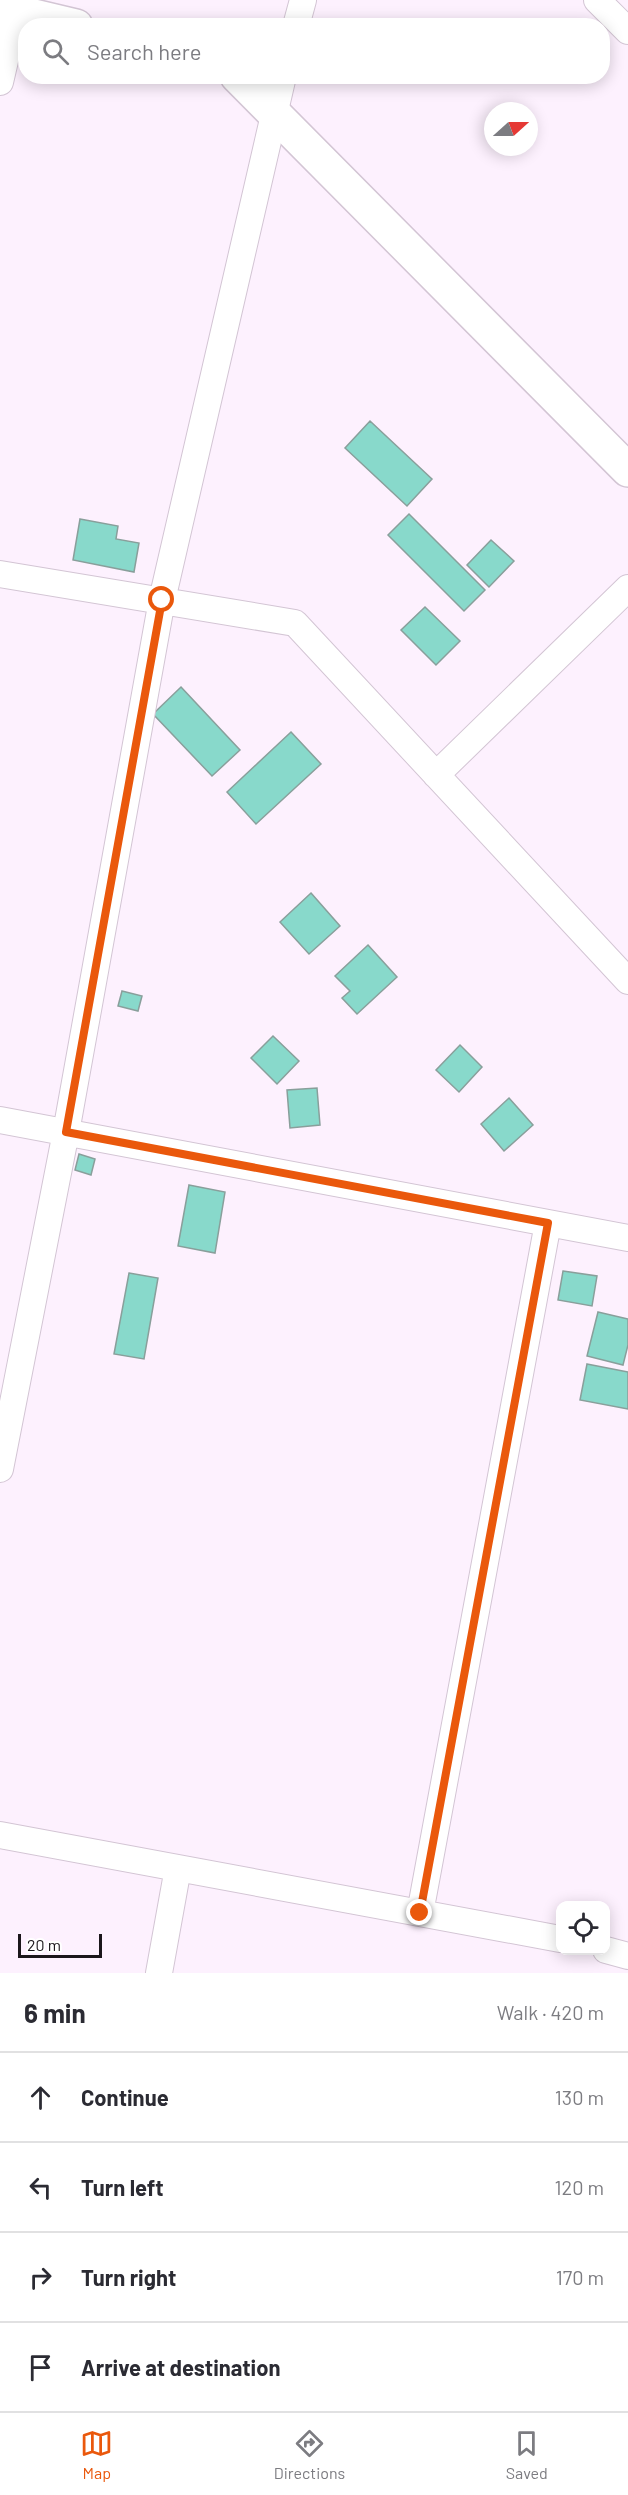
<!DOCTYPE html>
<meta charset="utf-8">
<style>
:root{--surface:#fff;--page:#f2f2f3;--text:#2b2b33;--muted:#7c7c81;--line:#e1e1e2;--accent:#ea580c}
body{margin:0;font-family:Barlow,sans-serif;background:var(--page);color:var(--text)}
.controls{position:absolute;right:18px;bottom:18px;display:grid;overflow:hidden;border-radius:12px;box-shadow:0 3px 15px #0003}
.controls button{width:54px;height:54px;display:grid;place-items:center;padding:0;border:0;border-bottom:2px solid var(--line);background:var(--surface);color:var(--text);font:30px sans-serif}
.compass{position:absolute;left:484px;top:102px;width:54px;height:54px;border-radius:50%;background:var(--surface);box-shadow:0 3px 15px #0003;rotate:69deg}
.scale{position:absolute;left:18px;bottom:15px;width:84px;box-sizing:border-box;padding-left:6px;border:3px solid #1b161b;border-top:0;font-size:16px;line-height:21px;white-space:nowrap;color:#1b161b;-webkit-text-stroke:4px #fff;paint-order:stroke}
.stop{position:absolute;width:18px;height:18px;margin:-14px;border:4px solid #ea580c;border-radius:50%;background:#fff}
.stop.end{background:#ea580c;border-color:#fff;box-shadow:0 2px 6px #0008}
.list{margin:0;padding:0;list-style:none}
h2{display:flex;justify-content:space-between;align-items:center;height:78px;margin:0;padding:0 24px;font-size:26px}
h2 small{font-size:20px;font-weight:400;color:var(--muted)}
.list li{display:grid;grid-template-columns:39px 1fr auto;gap:18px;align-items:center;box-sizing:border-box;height:90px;padding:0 24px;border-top:2px solid var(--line)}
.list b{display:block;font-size:22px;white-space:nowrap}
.list em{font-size:20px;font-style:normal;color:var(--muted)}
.icon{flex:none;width:33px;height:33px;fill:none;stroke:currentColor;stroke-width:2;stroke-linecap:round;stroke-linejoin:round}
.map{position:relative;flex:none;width:628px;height:1973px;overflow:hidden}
.search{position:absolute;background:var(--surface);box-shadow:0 3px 15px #0003;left:18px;right:18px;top:18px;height:66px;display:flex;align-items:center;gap:15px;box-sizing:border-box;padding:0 21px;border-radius:24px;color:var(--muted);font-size:22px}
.sheet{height:438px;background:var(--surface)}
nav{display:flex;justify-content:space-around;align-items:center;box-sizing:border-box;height:84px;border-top:2px solid var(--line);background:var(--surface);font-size:16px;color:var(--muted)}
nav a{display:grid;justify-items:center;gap:3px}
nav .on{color:var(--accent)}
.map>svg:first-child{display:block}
</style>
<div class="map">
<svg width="628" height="1973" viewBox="0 0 628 1973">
<rect width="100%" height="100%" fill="#fdf1fe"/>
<!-- building -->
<path fill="#88d9cb" stroke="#899f9b" stroke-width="1.5" d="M370 421 432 479 407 506 345 448Z
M409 514 485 590 464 611 388 535Z
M80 519 118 526 116 539 139 543 134 572 73 560Z
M491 540 514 561 489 587 467 565Z
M425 607 460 641 436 665 401 630Z
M181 687 240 750 212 776 153 714Z
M291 732 321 764 256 824 227 792Z
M311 893 340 926 309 954 280 922Z
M368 945 397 977 357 1014 342 998 350 991 335 976Z
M122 991 142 996 138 1011 118 1006Z
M273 1036 299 1061 277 1084 251 1058Z
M460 1045 482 1067 459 1092 436 1070Z
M317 1088 320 1125 290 1128 287 1090Z
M509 1098 533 1125 504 1151 481 1124Z
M79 1154 95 1159 91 1175 75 1170Z
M189 1185 225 1192 215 1253 178 1246Z
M563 1271 597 1276 592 1306 558 1300Z
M129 1273 158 1278 144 1359 114 1354Z
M598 1312 628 1319V1345L623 1365 587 1356Z
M587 1364 628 1372V1409L580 1400Z"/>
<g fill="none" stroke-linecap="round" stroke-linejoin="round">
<defs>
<path id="minor" d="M597 0 628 31
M296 26 303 0
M0 82 19 0
M0 574 295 623 628 981
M436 775 628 588
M0 1120 628 1238
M0 1469 66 1132 162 600 283 76
M0 1835 560 1939
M420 1913 548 1223
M606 1950 628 1956
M159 1973 178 1868"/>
<path id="tertiary" d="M0 8 76 26
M237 76 628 470"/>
</defs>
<!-- minor casing -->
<use href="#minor" stroke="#d3c5d4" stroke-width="28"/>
<!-- tertiary casing -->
<use href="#tertiary" stroke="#d3c5d4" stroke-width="36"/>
<!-- minor -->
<use href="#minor" stroke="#fff" stroke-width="26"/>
<!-- tertiary -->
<use href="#tertiary" stroke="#fff" stroke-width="33"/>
</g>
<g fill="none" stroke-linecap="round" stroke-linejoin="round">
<!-- route -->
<path stroke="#ea580c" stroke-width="8" d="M162 600 66 1132 548 1223 420 1913"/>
</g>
</svg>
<div class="controls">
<button><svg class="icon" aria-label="locate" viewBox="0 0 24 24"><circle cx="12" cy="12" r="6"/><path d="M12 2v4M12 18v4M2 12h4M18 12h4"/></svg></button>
</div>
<svg class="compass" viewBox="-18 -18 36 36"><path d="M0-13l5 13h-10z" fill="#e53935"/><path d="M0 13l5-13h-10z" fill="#7c7c81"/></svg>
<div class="scale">20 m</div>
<div class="stop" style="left:162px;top:600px"></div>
<div class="stop end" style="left:420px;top:1913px"></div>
<div class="search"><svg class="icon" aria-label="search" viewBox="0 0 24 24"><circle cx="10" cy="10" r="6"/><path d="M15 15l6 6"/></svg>Search here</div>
</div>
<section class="sheet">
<h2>6 min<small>Walk · 420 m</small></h2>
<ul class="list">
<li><svg class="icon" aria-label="ahead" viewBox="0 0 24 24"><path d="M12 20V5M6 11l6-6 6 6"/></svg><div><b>Continue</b></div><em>130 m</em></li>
<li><svg class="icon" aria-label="left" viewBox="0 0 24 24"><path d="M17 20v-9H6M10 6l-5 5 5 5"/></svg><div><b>Turn left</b></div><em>120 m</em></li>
<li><svg class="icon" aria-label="right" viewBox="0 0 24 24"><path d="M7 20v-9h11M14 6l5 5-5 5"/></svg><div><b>Turn right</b></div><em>170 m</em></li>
<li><svg class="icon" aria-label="arrive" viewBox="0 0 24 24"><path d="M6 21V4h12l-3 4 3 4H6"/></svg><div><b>Arrive at destination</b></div></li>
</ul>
</section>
<nav>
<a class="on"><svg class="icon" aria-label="map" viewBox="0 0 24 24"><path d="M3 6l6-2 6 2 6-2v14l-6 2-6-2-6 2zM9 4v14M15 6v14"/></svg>Map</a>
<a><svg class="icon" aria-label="directions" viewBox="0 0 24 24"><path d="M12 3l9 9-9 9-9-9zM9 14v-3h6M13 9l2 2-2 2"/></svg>Directions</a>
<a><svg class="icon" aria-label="saved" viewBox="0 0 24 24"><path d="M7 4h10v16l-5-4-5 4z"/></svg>Saved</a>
</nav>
